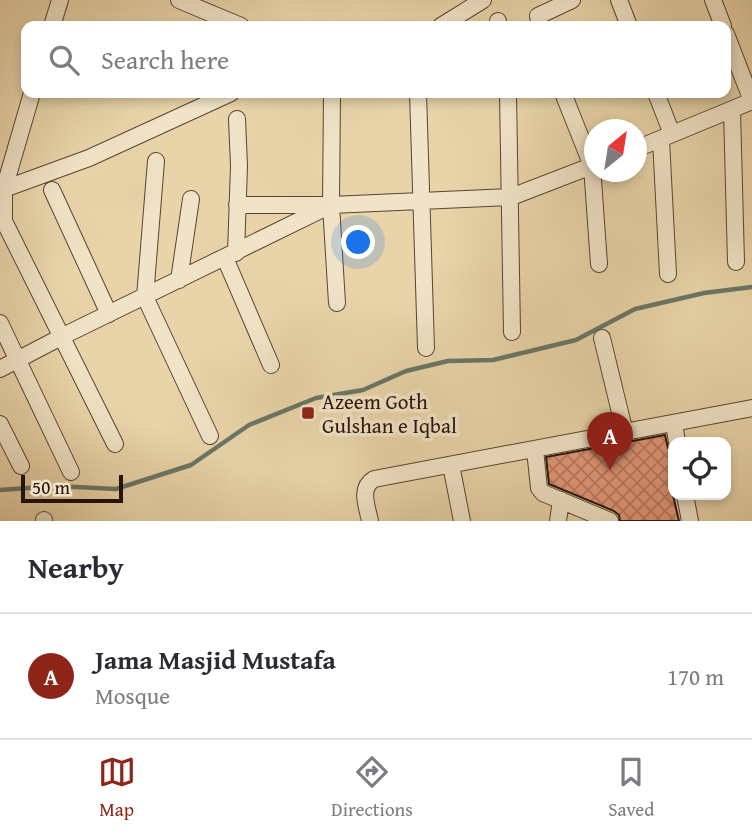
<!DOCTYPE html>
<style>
:root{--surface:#fff;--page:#f7f7f7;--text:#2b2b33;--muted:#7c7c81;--line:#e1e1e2;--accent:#8f2418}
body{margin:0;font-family:"Gentium Book Plus",serif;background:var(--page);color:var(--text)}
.controls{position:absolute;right:21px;bottom:21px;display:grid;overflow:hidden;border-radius:14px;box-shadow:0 4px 10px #0003}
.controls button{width:63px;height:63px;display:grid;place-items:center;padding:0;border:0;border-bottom:2px solid var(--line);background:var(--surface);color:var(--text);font:35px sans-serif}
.compass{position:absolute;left:584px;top:119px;width:63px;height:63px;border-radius:50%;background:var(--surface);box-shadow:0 4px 10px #0003;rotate:30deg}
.scale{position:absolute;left:21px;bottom:18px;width:102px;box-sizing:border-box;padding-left:7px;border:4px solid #27140b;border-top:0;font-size:19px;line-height:24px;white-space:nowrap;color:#27140b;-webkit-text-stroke:5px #f1e3c7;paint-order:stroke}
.you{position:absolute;left:359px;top:243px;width:24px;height:24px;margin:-18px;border:5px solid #fff;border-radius:50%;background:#1a73e8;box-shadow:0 0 0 10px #1a73e833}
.badge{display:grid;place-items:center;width:46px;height:46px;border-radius:50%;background:var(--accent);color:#fff;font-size:23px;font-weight:700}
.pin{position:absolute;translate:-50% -58px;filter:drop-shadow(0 2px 4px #0008)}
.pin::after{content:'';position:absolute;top:37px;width:24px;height:21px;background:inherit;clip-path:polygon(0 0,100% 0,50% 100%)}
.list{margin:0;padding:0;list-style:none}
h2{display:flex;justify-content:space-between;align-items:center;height:91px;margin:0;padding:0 28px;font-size:30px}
h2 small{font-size:23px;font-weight:400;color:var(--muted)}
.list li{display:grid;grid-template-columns:46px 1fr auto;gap:21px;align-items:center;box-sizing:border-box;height:126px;padding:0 28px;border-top:2px solid var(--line)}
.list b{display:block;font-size:26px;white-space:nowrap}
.list p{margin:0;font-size:23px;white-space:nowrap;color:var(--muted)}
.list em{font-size:23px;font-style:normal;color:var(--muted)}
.icon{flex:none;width:38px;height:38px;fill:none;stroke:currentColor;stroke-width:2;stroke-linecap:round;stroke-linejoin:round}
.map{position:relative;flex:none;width:752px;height:521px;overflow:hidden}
.search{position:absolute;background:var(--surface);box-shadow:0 4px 10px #0003;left:21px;right:21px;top:21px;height:77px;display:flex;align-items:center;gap:18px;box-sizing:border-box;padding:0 24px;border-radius:14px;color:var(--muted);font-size:26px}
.sheet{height:217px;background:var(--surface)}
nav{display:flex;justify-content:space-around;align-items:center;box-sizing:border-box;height:98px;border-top:2px solid var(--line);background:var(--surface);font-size:19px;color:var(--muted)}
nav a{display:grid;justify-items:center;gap:4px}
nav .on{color:var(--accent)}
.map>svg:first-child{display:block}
</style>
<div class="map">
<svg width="752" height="521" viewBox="0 0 752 521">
<defs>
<pattern id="building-cross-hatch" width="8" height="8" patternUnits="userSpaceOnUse" patternTransform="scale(1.75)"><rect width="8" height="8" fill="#e39879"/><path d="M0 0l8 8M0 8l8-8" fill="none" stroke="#b87b61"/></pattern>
</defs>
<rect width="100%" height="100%" fill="#e9d4a9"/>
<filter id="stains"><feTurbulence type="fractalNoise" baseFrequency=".00286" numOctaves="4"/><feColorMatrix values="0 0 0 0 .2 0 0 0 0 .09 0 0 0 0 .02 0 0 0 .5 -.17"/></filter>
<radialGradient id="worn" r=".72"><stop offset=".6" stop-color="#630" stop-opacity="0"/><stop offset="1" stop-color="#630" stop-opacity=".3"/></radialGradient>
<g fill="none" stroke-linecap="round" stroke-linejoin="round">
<!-- stream -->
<path stroke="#6b7667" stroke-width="4.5" d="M0 490 56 486 116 489 191 465 249 425 316 398 363 390 406 371 448 361 493 360 576 340 635 309 704 293 752 287"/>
</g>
<!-- building -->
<path fill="url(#building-cross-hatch)" stroke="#27140b" stroke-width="2" d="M665 435 668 448 673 452V495L679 521H620L619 515 614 511 549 484 546 457Z"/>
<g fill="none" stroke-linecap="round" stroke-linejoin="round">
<defs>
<path id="minor" d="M179 0 241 26
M619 0 629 26
M713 0 723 26
M498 21 499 26
M52 26 60 0
M441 26 483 0
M540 26 538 16 572 0
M726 34 752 101
M32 93 4 189V221L115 444
M332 93 331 205 337 303
M418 93 426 348
M508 93 512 332
M563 93 592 166 599 264
M656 93 672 134
M732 110 736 262
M661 140 668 274
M636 149 752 101
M156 161 145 297 210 436
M4 189 89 158 231 93
M52 190 109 314
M237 205H326
M236 253 239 166 237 119
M225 258 271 365
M179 280 191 199
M0 323 71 472
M602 338 625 433
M0 369 63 336 331 205 511 197 594 165
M674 423 677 442
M0 424 21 466
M535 450 539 488 543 493 610 521
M451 465 462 521
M685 495 690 521
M44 520V521
M370 521C367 506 359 488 374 479L752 408
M558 521 561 500"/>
</defs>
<!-- minor casing -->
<use href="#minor" stroke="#584432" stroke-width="18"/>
<!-- minor -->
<use href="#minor" stroke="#f1e3c7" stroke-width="16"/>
</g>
<!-- markers -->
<rect fill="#8f2418" stroke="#f1e3c7" stroke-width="2.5" x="301" y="406" width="14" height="14" rx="3.5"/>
<g text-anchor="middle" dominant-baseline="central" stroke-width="7" stroke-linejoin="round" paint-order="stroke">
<!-- poi labels -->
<g font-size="21" fill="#27140b" stroke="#f1e3c7" text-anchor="start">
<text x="322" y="401">Azeem Goth<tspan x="322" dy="24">Gulshan e Iqbal</tspan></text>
</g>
</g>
<rect width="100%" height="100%" filter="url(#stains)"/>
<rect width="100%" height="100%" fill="url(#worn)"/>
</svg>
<div class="controls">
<button><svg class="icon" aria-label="locate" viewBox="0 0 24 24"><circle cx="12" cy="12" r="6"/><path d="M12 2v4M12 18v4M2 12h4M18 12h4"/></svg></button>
</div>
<svg class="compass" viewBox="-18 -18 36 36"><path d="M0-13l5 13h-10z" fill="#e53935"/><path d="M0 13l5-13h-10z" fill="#7c7c81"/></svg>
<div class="scale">50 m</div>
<div class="you"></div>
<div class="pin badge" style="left:610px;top:470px">A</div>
<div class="search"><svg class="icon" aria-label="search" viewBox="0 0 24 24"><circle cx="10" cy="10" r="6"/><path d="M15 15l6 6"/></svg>Search here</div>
</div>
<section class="sheet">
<h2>Nearby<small></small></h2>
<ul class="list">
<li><span class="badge">A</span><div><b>Jama Masjid Mustafa</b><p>Mosque</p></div><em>170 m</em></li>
</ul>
</section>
<nav>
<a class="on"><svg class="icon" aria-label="map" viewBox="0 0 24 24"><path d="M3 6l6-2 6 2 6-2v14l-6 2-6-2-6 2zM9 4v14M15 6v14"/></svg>Map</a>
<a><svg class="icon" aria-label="directions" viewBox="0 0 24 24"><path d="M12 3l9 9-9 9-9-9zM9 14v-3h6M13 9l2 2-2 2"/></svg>Directions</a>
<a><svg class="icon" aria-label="saved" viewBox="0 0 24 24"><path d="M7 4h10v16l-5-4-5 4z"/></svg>Saved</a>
</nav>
